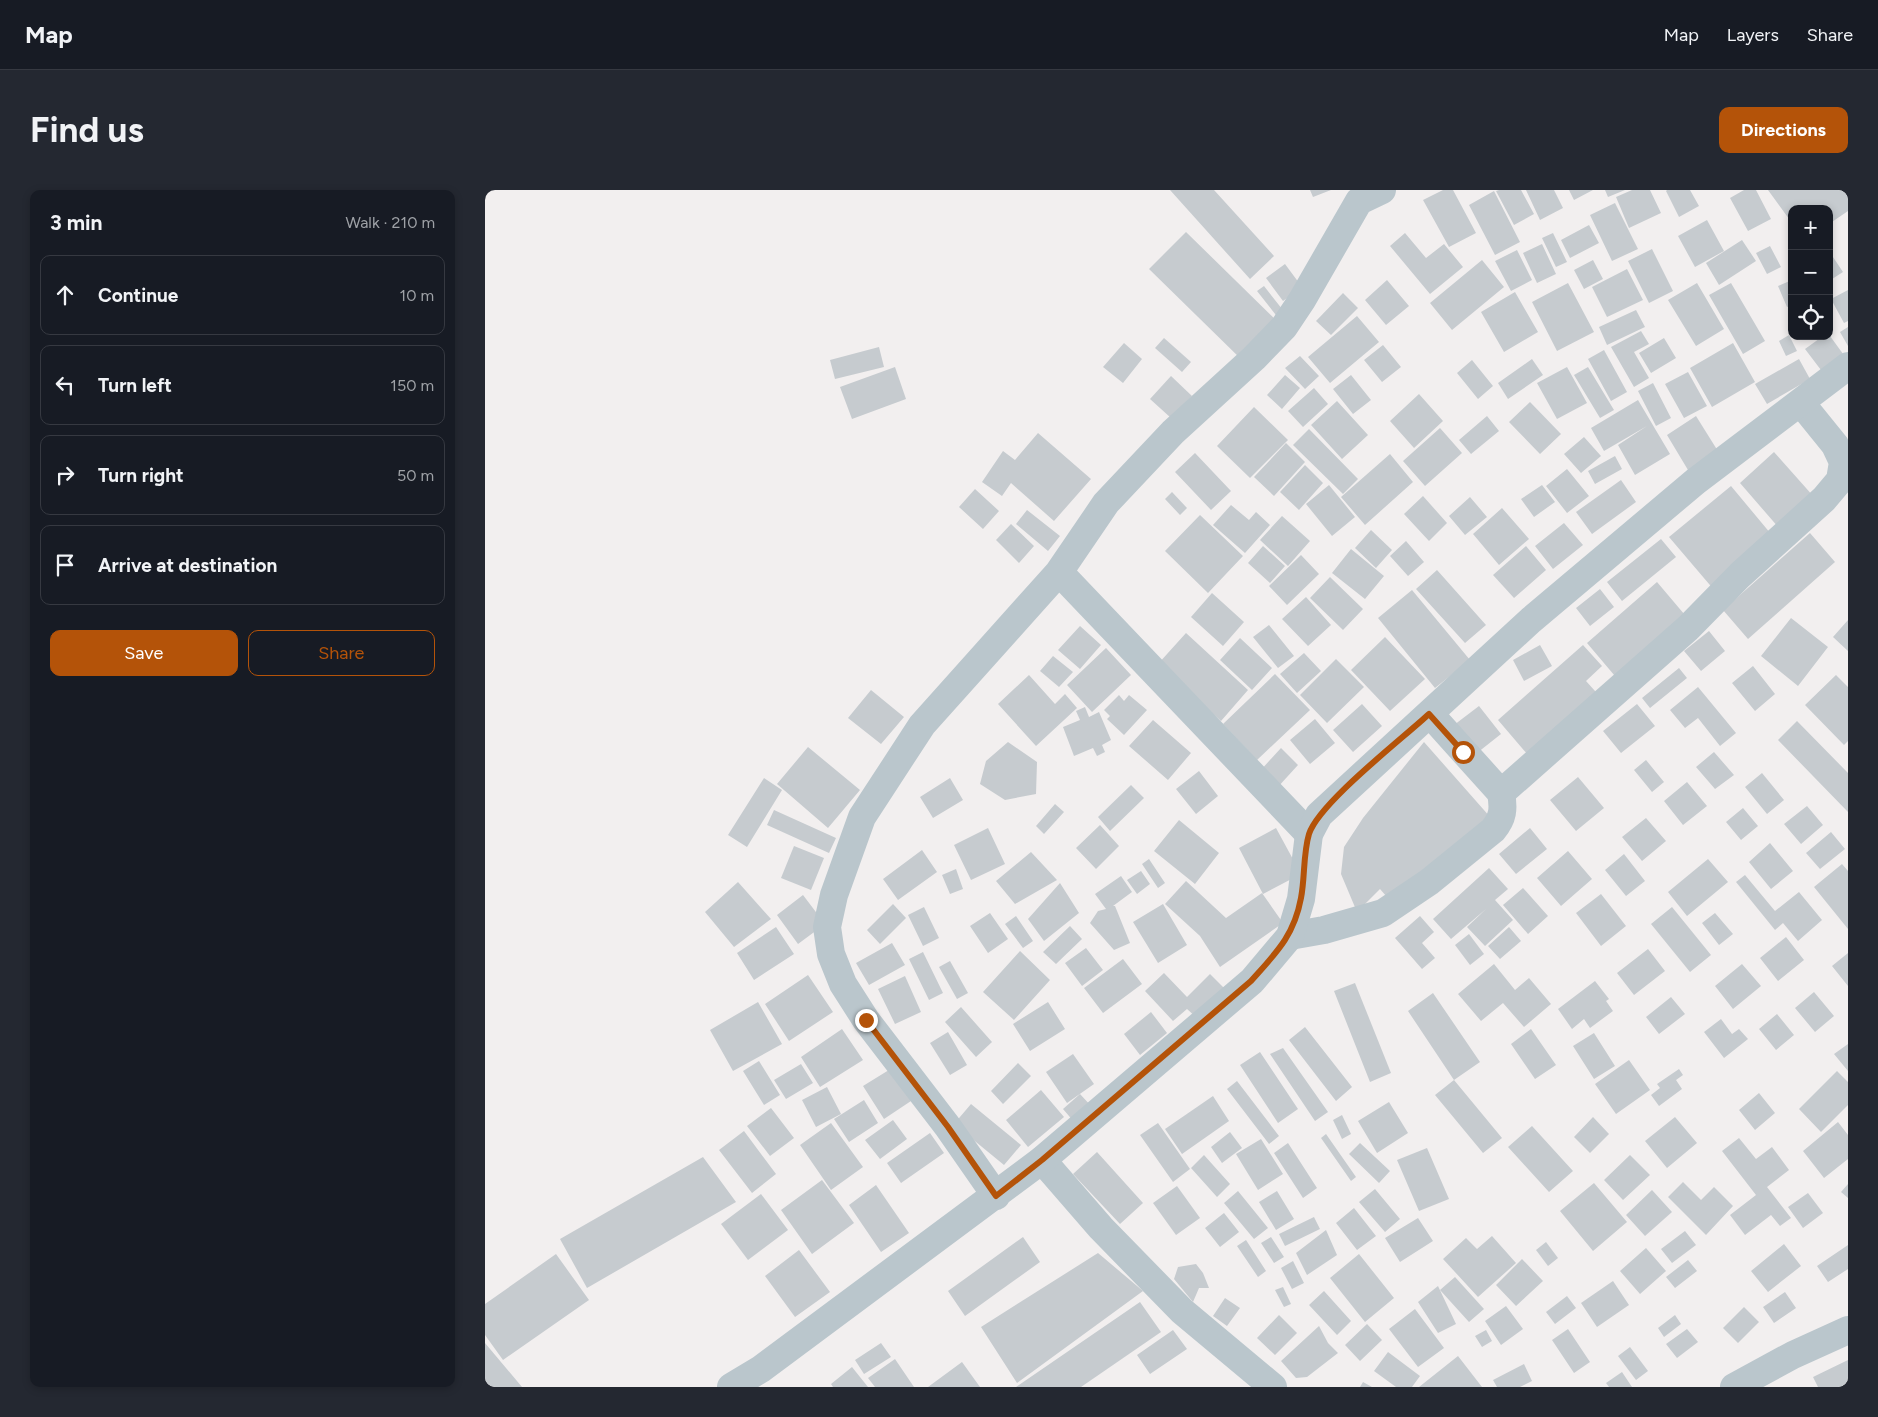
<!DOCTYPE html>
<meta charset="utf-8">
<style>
:root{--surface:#171b24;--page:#242831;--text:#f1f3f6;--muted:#9ea1a6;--line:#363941;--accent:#b45309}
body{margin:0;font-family:Figtree,sans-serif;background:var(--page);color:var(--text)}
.controls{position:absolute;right:15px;top:15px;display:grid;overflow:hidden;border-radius:10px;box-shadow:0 2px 8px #0003}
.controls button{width:45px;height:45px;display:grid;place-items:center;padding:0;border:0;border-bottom:1px solid var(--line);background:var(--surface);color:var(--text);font:25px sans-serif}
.stop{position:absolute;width:15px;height:15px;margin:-11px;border:4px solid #b45309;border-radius:50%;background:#fff}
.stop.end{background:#b45309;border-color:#fff;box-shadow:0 1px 5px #0008}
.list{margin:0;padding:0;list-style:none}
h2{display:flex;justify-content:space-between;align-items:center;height:65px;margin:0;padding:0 20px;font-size:21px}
h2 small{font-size:16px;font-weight:400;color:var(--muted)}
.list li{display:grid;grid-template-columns:32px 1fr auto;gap:15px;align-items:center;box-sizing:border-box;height:80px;margin:0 10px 10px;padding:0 10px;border:1px solid var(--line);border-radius:10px}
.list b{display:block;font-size:19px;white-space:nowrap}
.list em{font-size:16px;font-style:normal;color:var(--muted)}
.actions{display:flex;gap:10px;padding:15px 20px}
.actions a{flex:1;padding:11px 0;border:1px solid var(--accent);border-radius:10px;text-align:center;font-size:18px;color:var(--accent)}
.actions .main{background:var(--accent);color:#fff}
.icon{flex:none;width:28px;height:28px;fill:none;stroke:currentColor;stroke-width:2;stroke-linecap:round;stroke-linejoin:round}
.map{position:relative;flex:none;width:1363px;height:1197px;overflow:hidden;border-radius:10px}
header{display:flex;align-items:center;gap:30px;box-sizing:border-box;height:70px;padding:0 25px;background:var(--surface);border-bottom:1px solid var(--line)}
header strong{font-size:24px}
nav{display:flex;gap:28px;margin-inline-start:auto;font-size:18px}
.intro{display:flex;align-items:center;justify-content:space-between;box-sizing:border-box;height:120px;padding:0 30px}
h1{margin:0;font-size:35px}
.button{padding:12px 22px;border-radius:10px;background:var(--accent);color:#fff;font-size:18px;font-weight:700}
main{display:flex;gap:30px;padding:0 30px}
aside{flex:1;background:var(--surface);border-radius:10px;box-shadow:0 2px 8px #0003}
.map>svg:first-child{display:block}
</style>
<header>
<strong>Map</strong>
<nav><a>Map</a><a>Layers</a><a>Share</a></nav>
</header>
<div class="intro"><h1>Find us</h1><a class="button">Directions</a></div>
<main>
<aside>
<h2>3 min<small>Walk · 210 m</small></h2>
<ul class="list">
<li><svg class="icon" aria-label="ahead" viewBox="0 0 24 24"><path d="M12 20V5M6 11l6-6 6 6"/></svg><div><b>Continue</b></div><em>10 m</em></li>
<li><svg class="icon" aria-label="left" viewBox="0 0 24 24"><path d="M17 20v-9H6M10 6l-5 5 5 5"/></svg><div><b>Turn left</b></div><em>150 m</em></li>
<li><svg class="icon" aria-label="right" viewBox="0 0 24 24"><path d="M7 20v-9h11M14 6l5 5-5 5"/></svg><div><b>Turn right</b></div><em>50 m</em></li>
<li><svg class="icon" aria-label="arrive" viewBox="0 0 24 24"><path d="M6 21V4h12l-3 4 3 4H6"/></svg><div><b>Arrive at destination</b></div></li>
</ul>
<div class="actions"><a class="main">Save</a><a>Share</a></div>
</aside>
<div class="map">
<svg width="1363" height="1197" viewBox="0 0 1363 1197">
<rect width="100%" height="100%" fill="#f2efef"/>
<!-- building -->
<path fill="#c6cbcf" d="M685 0H729L789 66 765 89Z
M825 0H846L828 7Z
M958 0H968L991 43 964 57 938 10Z
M1014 0H1036L1049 24 1029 35 1011 1Z
M1041 0H1069L1078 18 1055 30Z
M1084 0H1108L1089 10Z
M1120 0H1140L1123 7Z
M1147 0H1165L1176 23 1144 38 1131 7Z
M1182 0H1205L1214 16 1194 27 1181 1Z
M1259 0H1271L1286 29 1263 41 1245 8Z
M1283 0H1359L1363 6V21L1344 34V19H1307V33Z
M1009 1 1035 52 1010 65 984 15Z
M1130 13 1153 59 1127 71 1105 25Z
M1222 30 1239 61 1210 77 1193 46Z
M1104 35 1114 53 1085 68 1076 50Z
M701 42 795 134 759 172 664 79Z
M920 43 941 68 959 54 978 77 945 104 905 56Z
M1068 43 1082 72 1071 77 1057 48Z
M1257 50 1271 71 1234 95 1221 73Z
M1057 54 1071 84 1052 93 1038 63Z
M1285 56 1296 77 1282 84 1271 63Z
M1167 59 1188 101 1164 113 1143 71Z
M1032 60 1047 90 1026 101 1010 71Z
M1344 61 1358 82 1344 91Z
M997 70 1019 97 967 140 945 113Z
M1108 70 1118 89 1099 99 1089 80Z
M800 74 817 97 798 111 781 88Z
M1142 79 1158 110 1122 127 1107 97Z
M902 90 924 116 901 135 880 110Z
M1307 90V115L1302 117 1293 96Z
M1083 93 1109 142 1072 161 1047 112Z
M1212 93 1239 139 1211 156 1183 110Z
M1246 93 1280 151 1258 164 1224 105Z
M779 96 801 124 794 129 772 101Z
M1363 100V131L1359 133 1346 109Z
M1030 102 1053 142 1019 162 996 122Z
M858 103 873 118 846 145 831 131Z
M1151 120 1160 137 1122 155 1114 137Z
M872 126 894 152 845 193 823 167Z
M1363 137V156L1355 142Z
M1156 141 1164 154 1149 162 1164 188 1149 197 1126 157Z
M1304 145 1312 161 1301 166 1294 151Z
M1338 146H1345L1361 168 1339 184 1320 159Z
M679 148 706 172 697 182 670 158Z
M1179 148 1191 168 1166 183 1154 163Z
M639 153 657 169 638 193 618 177Z
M1248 153 1270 192 1227 217 1205 178Z
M898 155 916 177 897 192 879 170Z
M394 157 399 177 350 189 345 170Z
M1119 160 1142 202 1126 211 1103 169Z
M815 166 834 186 820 199 800 178Z
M1047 169 1058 185 1023 209 1013 193Z
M1314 169 1325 189 1282 214 1270 194Z
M987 170 1008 196 993 209 972 183Z
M410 177 421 209 367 229 355 197Z
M1082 177 1102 213 1072 229 1052 193Z
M1103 177 1129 220 1115 228 1089 185Z
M1203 182 1222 216 1199 228 1180 194Z
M800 185 815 198 797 219 782 205Z
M866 185 886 210 868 224 848 199Z
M686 186 707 206 686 228 665 209Z
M1168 193 1186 228 1171 236 1153 201Z
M829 198 843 214 818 237 803 221Z
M934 204 958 231 929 258 905 231Z
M1153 210 1185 264 1150 285 1133 255 1162 236 1119 261 1106 238Z
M852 211 883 245 857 269 826 235Z
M1045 212 1076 244 1055 264 1024 232Z
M769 217 803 250 765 288 732 256Z
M1002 226 1014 241 986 264 974 250Z
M1211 226 1236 266 1206 285 1182 245Z
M955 238 977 263 940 296 918 271Z
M824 239 873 289 858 304 808 255Z
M553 243 606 289 569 331 526 293 517 306 497 292 518 261 530 270Z
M1099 247 1116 266 1096 283 1079 264Z
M801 253 820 272 789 306 769 287Z
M1289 262 1329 307 1294 338 1255 293Z
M710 263 746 301 726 320 690 282Z
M905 264 928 292 880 335 856 307Z
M1130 266 1137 279 1110 294 1103 281Z
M820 275 838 293 814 320 795 302Z
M1082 279 1104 306 1082 323 1061 296Z
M1136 290 1151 312 1107 344 1091 322Z
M844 295 870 327 847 346 821 314Z
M1057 295 1070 312 1049 327 1036 309Z
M1246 296 1291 350 1230 401 1184 347Z
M490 299 514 321 498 339 474 317Z
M687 302 702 318 695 325 680 309Z
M938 306 962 333 944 351 919 324Z
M985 307 1002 327 980 345 964 326Z
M746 315 764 330 771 322 785 335 760 363 728 335Z
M1017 318 1044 349 1014 375 988 344Z
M542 320 575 346 563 361 531 334Z
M715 325 758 366 723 403 680 361Z
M797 326 825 351 803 376 775 350Z
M1079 333 1098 355 1068 379 1050 356Z
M526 334 549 356 534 373 511 350Z
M886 340 907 360 891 378 870 358Z
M1325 343 1350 372 1263 449 1238 420Z
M1176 349 1191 367 1137 411 1122 392Z
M921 351 939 372 923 386 905 366Z
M778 356 800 376 785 393 763 373Z
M1041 356 1061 380 1029 408 1008 385Z
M866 359 899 386 880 409 847 383Z
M816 365 834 384 802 415 784 396Z
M952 380 1001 435 980 453 931 399Z
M845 387 878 419 858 440 825 408Z
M1172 392 1205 431 1135 492 1102 453Z
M1115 399 1129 417 1105 436 1091 418Z
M927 400 985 470 950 498 893 428Z
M727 403 759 432 738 456 706 427Z
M821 407 846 435 823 456 797 429Z
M1306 428 1343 457 1313 496 1276 466Z
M1363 430V461L1348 447Z
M784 435 809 466 793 478 768 447Z
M595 436 616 455 595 479 573 460Z
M1224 441 1240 461 1216 481 1199 461Z
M701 443 763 500 736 531 673 474Z
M900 447 940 489 905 521 866 480Z
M755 448 787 478 767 500 735 470Z
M1055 455 1067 476 1039 491 1028 470Z
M1098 455 1117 476 1101 491 1119 511 1049 572 1013 530Z
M621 458 646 485 607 522 582 495Z
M819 463 836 481 812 503 795 484Z
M568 466 588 482 574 497 555 481Z
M851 469 879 497 842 533 815 505Z
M1268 476 1290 504 1270 521 1247 493Z
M1194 478 1202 488 1165 518 1157 508Z
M790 484 825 520 772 570 738 534Z
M544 485 570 514 580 504 592 518 551 556 513 514Z
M1351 485 1363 497V551L1359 555 1320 515Z
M1213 497 1251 543 1235 556 1213 528 1200 538 1185 520Z
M386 500 419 527 396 554 363 528Z
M634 505 639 511 644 505 662 520 639 545 622 529 625 526 619 520Z
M877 514 897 536 868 562 848 540Z
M1152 514 1170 536 1136 563 1118 541Z
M994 516 1016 544 992 563 969 535Z
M600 517 604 527 614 522 626 550 617 555 620 562 612 566 608 558 589 566 578 537 595 530 591 521Z
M830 529 850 553 825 574 805 550Z
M668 530 706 563 683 590 644 556Z
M1312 531 1363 583V622L1293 550Z
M523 552 552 572 551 604 520 610 495 594 501 571Z
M939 552 1006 628 908 714 895 699 872 722 856 684 859 657 878 628Z
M323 557 375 600 343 638 292 594Z
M796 558 813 575 792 598 774 582Z
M1229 562 1249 585 1230 599 1211 577Z
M1161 570 1179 592 1167 602 1149 580Z
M714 581 733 606 711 624 691 599Z
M1277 583 1299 610 1282 624 1260 597Z
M1093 587 1119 618 1091 641 1065 610Z
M279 588 297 600 262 657 243 645Z
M465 588 478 610 448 628 435 607Z
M1202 592 1222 616 1198 635 1179 611Z
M646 595 659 608 625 641 613 627Z
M570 614 579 622 559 644 551 636Z
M1322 616 1338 635 1316 654 1299 634Z
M1258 618 1273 636 1256 650 1241 632Z
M289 620 351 648 344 663 282 635Z
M1161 628 1181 651 1157 671 1137 647Z
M694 630 734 663 710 694 669 661Z
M615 635 634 656 611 679 591 658Z
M503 638 520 674 486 690 469 655Z
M791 638 816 684 778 704 754 658Z
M1045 638 1062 659 1031 684 1014 664Z
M1346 642 1360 659 1335 679 1321 663Z
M1285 653 1308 681 1286 699 1264 672Z
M309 656 339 668 326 700 296 688Z
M437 660 452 682 413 710 398 689Z
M1083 661 1107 689 1076 716 1052 688Z
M546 662 572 690 530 714 511 691Z
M1139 664 1160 691 1141 706 1120 680Z
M664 669 680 693 673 698 657 674Z
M1223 669 1243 692 1202 726 1183 702Z
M1357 674 1363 681V739L1329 697Z
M1004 678 1023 699 1010 710 1028 730 1000 756 982 737 1001 719 966 749 948 729Z
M471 679 478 699 465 704 457 685Z
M656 681 665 694 652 704 642 690Z
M1260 685 1290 721 1314 702 1337 730 1313 751 1298 733 1290 740 1251 692Z
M636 686 647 702 628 716H630L645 753 629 760 605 733 613 721 621 719 610 704Z
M701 691 741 728 777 703 798 733 735 777 715 746 680 714Z
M253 692 286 729 249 757 220 722Z
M575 693 594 723 559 751 543 729Z
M1038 698 1063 726 1043 744 1018 715Z
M1116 704 1141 736 1116 756 1091 723Z
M318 705 340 734 313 754 292 725Z
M408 714 421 728 395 754 382 740Z
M678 714 702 755 673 773 648 732Z
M439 717 454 748 438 756 423 725Z
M1187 717 1226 765 1205 782 1166 734Z
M505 723 523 749 503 763 485 736Z
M1230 723 1248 744 1234 755 1217 733Z
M531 726 548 751 538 758 520 734Z
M935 726 949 742 937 753 950 768 937 779 910 748Z
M585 736 597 749 571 774 558 762Z
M291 737 309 764 269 790 252 763Z
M1024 737 1036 751 1015 769 1003 756Z
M984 744 999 764 985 775 970 755Z
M1301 747 1319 770 1293 791 1275 768Z
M407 753 420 775 384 795 371 773Z
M601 758 618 780 597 796 580 773Z
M1163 759 1180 781 1149 805 1132 783Z
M535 761 565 790 529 830 498 802Z
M438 762 458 803 444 810 424 769Z
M1363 763V796L1347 776Z
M638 769 657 794 618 823 599 798Z
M465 771 483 803 472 809 454 777Z
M1009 774 1030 800 1044 788 1066 814 1039 837 1018 813 996 831 973 804Z
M1257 774 1276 796 1248 819 1230 796Z
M679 783 702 807 725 784 741 800 712 828 702 819 688 831 660 801Z
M323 785 348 822 304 851 280 814Z
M420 786 436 822 410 834 393 799Z
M1110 791 1124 809 1121 811 1128 821 1105 838 1099 829 1087 839 1073 819Z
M870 793 906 883 885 892 849 801Z
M1329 802 1349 826 1330 842 1310 818Z
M948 803 995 872 969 890 923 821Z
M1186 807 1200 824 1174 844 1161 827Z
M273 812 297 854 248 881 225 840Z
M563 812 580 839 545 861 528 834Z
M476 817 507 852 491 867 460 832Z
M666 822 682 843 655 865 639 844Z
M1292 824 1309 845 1291 860 1274 839Z
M1236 829 1247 844 1254 839 1263 849 1239 868 1219 842Z
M820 837 867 897 851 911 804 850Z
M357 839 378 870 335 897 316 867Z
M1046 839 1071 875 1050 889 1026 854Z
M463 842 482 875 465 885 445 853Z
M1109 843 1130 876 1109 889 1088 856Z
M1363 854V881L1349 864Z
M798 858 843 922 830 931 785 864Z
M775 862 813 919 793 933 755 875Z
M588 864 609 894 582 913 561 882Z
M1144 870 1165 900 1131 924 1110 894Z
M274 871 295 905 279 915 258 881Z
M533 873 546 886 518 914 506 901Z
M316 874 328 893 301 909 289 890Z
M412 875 432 907 399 929 378 896Z
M1194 879 1198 885 1191 890 1197 899 1174 916 1166 905 1175 898 1172 894Z
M1352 881 1363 892V915L1336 942 1314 919Z
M969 890 1017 948 998 963 950 905Z
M752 891 794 946 784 954 742 899Z
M342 897 356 924 331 937 317 910Z
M556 900 579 927 543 957 521 930Z
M1274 903 1290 923 1270 940 1254 920Z
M595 904 607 917 590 933 578 919Z
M728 906 744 931 697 964 680 939Z
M379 910 393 933 364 952 349 929Z
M904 912 923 943 892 963 873 931Z
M486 914 536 955 519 975 469 934Z
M286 918 309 948 285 966 262 936Z
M857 925 866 944 857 949 848 930Z
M1108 927 1124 944 1105 963 1089 947Z
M1190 927 1212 953 1182 978 1160 951Z
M408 930 422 949 395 969 380 950Z
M1353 932 1363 945V969L1339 988 1318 961Z
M346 933 378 977 346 1000 315 955Z
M673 933 705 979 688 992 655 945Z
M1047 936 1088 981 1064 1002 1023 957Z
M259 941 291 984 267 1003 234 960Z
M745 942 757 958 737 973 726 957Z
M445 943 459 963 416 993 402 973Z
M841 944 871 987 866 991 836 948Z
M1254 948 1271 969 1287 957 1304 980 1282 997 1306 1028 1295 1036 1286 1025 1260 1045 1245 1025 1271 1005 1237 961Z
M776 949 798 984 773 1000 751 964Z
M803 953 832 998 818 1008 789 963Z
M875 953 905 981 894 993 864 964Z
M942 958 964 1009 934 1021 912 970Z
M612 962 658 1013 635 1034 588 984Z
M719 965 745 994 732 1007 706 978Z
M1145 965 1165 985 1138 1010 1119 990Z
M218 967 251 1012 102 1098 75 1049Z
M337 990 369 1033 327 1064 296 1020Z
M1198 992 1216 1010 1229 997 1248 1016 1221 1045 1183 1007Z
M1109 993 1142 1032 1108 1061 1075 1021Z
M1363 994V1008L1356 1002Z
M391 995 424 1043 396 1062 364 1015Z
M692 996 715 1028 691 1045 668 1013Z
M890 999 915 1029 900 1042 874 1012Z
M1167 1000 1187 1022 1160 1046 1141 1025Z
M753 1001 783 1038 769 1049 739 1013Z
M792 1001 809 1029 791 1040 774 1012Z
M1323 1003 1338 1023 1318 1038 1303 1017Z
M276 1004 303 1040 263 1070 236 1034Z
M869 1018 891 1046 872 1060 851 1033Z
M739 1023 754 1042 735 1057 720 1038Z
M829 1027 835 1039 800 1056 794 1044Z
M933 1028 948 1051 915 1072 900 1048Z
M841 1040 852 1065 822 1085 811 1063Z
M1200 1041 1211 1055 1187 1073 1176 1059Z
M1007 1046 1031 1073 993 1107 958 1069 981 1048 992 1059Z
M538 1047 555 1072 480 1126 463 1101Z
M786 1047 799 1067 789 1073 776 1053Z
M761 1050 781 1081 773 1087 752 1056Z
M1061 1052 1073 1068 1063 1076 1051 1060Z
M1299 1054 1316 1076 1283 1102 1266 1081Z
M1363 1055V1079L1343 1092 1332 1076Z
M1161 1058 1181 1081 1155 1104 1135 1081Z
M314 1060 345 1102 310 1127 280 1086Z
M613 1063 658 1101 532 1193 496 1137Z
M71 1064 104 1110 18 1170 0 1145V1114Z
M874 1064 909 1108 880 1132 845 1088Z
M1037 1069 1058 1091 1031 1116 1011 1095Z
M1203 1070 1212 1081 1190 1098 1181 1087Z
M808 1071 819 1093 807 1099 796 1078Z
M711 1074 718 1083 724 1098H714L708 1112 689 1089 693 1077Z
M970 1087 999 1119 984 1132 955 1100Z
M1128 1091 1144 1115 1112 1137 1096 1113Z
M953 1096 971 1134 953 1143 933 1112Z
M798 1097 806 1114 799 1117 790 1100Z
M839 1101 866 1131 852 1145 824 1115Z
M1300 1102 1311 1118 1289 1133 1278 1117Z
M1082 1106 1091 1118 1070 1134 1061 1122Z
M740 1108 755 1118 742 1136 728 1126Z
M655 1112 676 1142 596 1197H531Z
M1021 1116 1038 1139 1016 1155 1000 1131Z
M1259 1117 1274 1132 1253 1153 1238 1138Z
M930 1119 959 1158 933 1177 904 1139Z
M794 1125 812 1143 790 1165 772 1148Z
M1190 1125 1196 1134 1179 1147 1173 1138Z
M882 1134 897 1150 875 1171 860 1155Z
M834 1136 843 1153 853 1163 822 1187 811 1188 796 1171Z
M1083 1139 1105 1172 1089 1183 1067 1150Z
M1202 1139 1213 1152 1192 1168 1181 1154Z
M688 1140 702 1159 665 1184 652 1165Z
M1001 1140 1007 1151 997 1157 990 1146Z
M0 1153 37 1197H0Z
M396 1153 406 1167 379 1184 370 1170Z
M1145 1157 1163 1181 1151 1190 1133 1166Z
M903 1162 935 1186 927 1197H911L889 1181Z
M973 1166 997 1197H934Z
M410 1169 429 1197H390L383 1188Z
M1363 1170V1197H1333L1328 1187Z
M477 1172 495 1197H443Z
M1039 1174 1047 1191 1035 1197H1012L1008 1190Z
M367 1177 383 1197H348L346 1194Z
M1137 1182 1147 1197H1124L1121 1193Z
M878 1192 887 1197H875Z"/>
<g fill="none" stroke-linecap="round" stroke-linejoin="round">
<!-- minor -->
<path stroke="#bac6cc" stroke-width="28" d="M574 382 824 644
M945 524 1016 603 1203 438 1255 385 1339 309 1355 290 1358 272 1350 255 1316 213
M805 746 839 740 898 723 944 692 1008 640C1018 628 1019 619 1016 603
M557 970 616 1038 697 1121 788 1197
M511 1006 463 937 381 830 358 794 346 764 342 737 349 705 377 627 437 535 574 382 621 313 688 242 769 168 799 137 817 110 874 11 897 0
M1249 1197 1308 1165 1363 1140"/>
<!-- tertiary -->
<path stroke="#bac6cc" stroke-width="28" d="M246 1197 276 1179 557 970 767 791 805 746 816 709 824 644 834 625 1046 430 1211 291 1363 176"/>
</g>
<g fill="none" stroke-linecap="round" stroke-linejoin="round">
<!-- route -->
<path stroke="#b45309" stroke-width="6" d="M381 830 463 937 511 1006 557 970 766 791C791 763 809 746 816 708 820 688 818 664 824 644 834 613 917 549 944 524L978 562"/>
</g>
</svg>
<div class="controls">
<button>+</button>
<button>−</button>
<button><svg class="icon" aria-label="locate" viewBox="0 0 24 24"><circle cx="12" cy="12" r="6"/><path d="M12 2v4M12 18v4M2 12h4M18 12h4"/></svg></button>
</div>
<div class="stop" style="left:978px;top:562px"></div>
<div class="stop end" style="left:381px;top:830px"></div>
</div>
</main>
